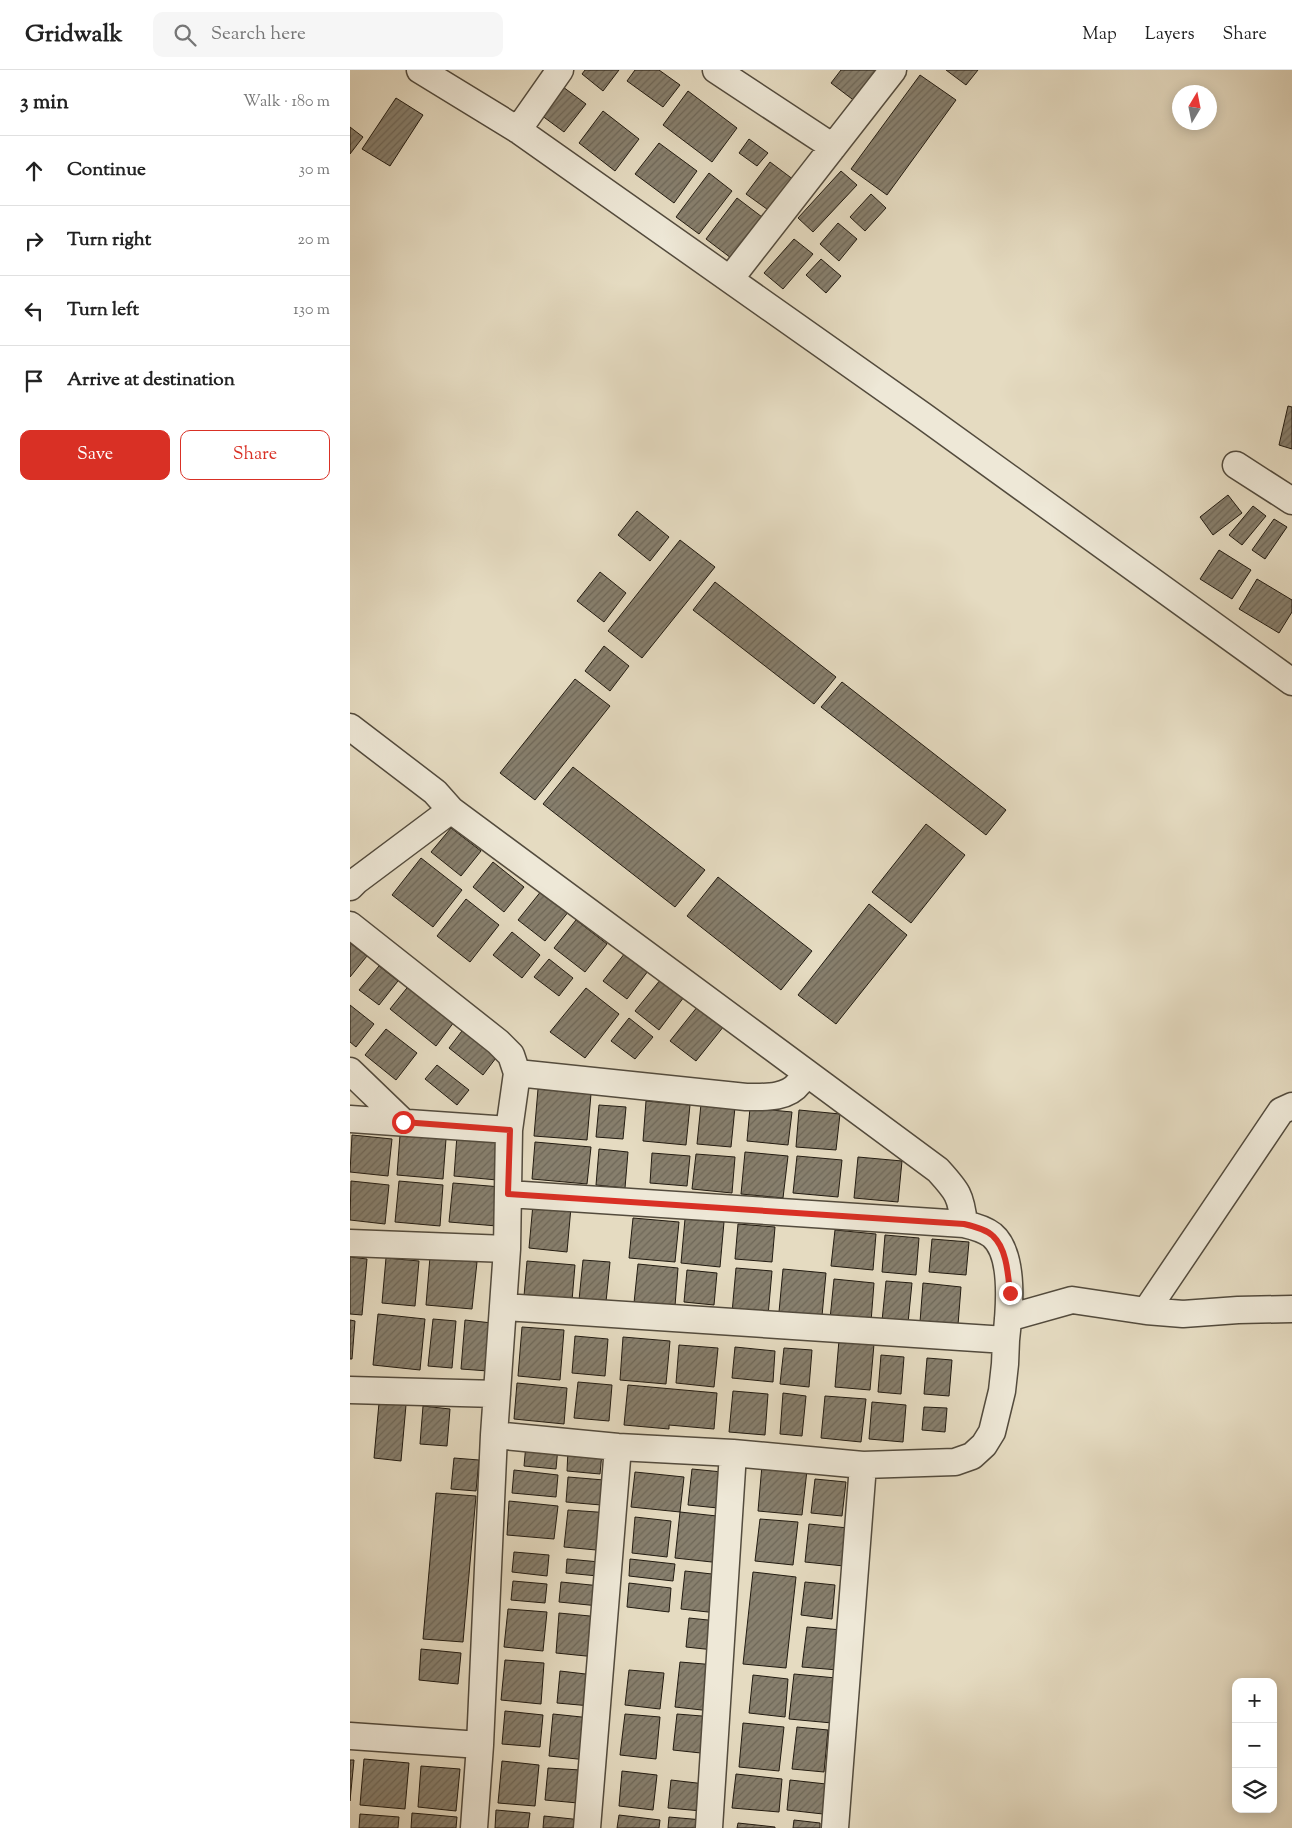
<!DOCTYPE html>
<meta charset="utf-8">
<style>
:root{--surface:#fff;--page:#f6f6f6;--text:#222;--muted:#767676;--line:#e0e0e0;--accent:#d93025}
body{margin:0;font-family:"Sorts Mill Goudy",serif;background:var(--page);color:var(--text)}
.controls{position:absolute;right:15px;bottom:15px;display:grid;overflow:hidden;border-radius:10px;box-shadow:0 2px 12px #0003}
.controls button{width:45px;height:45px;display:grid;place-items:center;padding:0;border:0;border-bottom:1px solid var(--line);background:var(--surface);color:var(--text);font:25px sans-serif}
.compass{position:absolute;left:822px;top:15px;width:45px;height:45px;border-radius:50%;background:var(--surface);box-shadow:0 2px 12px #0003;rotate:10deg}
.stop{position:absolute;width:15px;height:15px;margin:-11px;border:4px solid #d93025;border-radius:50%;background:#fff}
.stop.end{background:#d93025;border-color:#fff;box-shadow:0 1px 5px #0008}
.list{margin:0;padding:0;list-style:none}
h2{display:flex;justify-content:space-between;align-items:center;height:65px;margin:0;padding:0 20px;font-size:21px}
h2 small{font-size:16px;font-weight:400;color:var(--muted)}
.list li{display:grid;grid-template-columns:32px 1fr auto;gap:15px;align-items:center;box-sizing:border-box;height:70px;padding:0 20px;border-top:1px solid var(--line)}
.list b{display:block;font-size:19px;white-space:nowrap}
.list em{font-size:16px;font-style:normal;color:var(--muted)}
.actions{display:flex;gap:10px;padding:15px 20px}
.actions a{flex:1;padding:11px 0;border:1px solid var(--accent);border-radius:10px;text-align:center;font-size:18px;color:var(--accent)}
.actions .main{background:var(--accent);color:#fff}
.icon{flex:none;width:28px;height:28px;fill:none;stroke:currentColor;stroke-width:2;stroke-linecap:round;stroke-linejoin:round}
.map{position:relative;flex:none;width:942px;height:1758px;overflow:hidden}
header{display:flex;align-items:center;gap:30px;box-sizing:border-box;height:70px;padding:0 25px;background:var(--surface);border-bottom:1px solid var(--line)}
header strong{font-size:24px}
nav{display:flex;gap:28px;margin-inline-start:auto;font-size:18px}
.search{width:350px;height:45px;background:var(--page);display:flex;align-items:center;gap:12px;box-sizing:border-box;padding:0 18px;border-radius:10px;color:var(--muted);font-size:19px}
main{display:flex}
aside{flex:1;background:var(--surface)}
.map>svg:first-child{display:block}
</style>
<header>
<strong>Gridwalk</strong>
<div class="search"><svg class="icon" aria-label="search" viewBox="0 0 24 24"><circle cx="10" cy="10" r="6"/><path d="M15 15l6 6"/></svg>Search here</div>
<nav><a>Map</a><a>Layers</a><a>Share</a></nav>
</header>
<main>
<aside>
<h2>3 min<small>Walk · 180 m</small></h2>
<ul class="list">
<li><svg class="icon" aria-label="ahead" viewBox="0 0 24 24"><path d="M12 20V5M6 11l6-6 6 6"/></svg><div><b>Continue</b></div><em>30 m</em></li>
<li><svg class="icon" aria-label="right" viewBox="0 0 24 24"><path d="M7 20v-9h11M14 6l5 5-5 5"/></svg><div><b>Turn right</b></div><em>20 m</em></li>
<li><svg class="icon" aria-label="left" viewBox="0 0 24 24"><path d="M17 20v-9H6M10 6l-5 5 5 5"/></svg><div><b>Turn left</b></div><em>130 m</em></li>
<li><svg class="icon" aria-label="arrive" viewBox="0 0 24 24"><path d="M6 21V4h12l-3 4 3 4H6"/></svg><div><b>Arrive at destination</b></div></li>
</ul>
<div class="actions"><a class="main">Save</a><a>Share</a></div>
</aside>
<div class="map">
<svg width="942" height="1758" viewBox="0 0 942 1758">
<defs>
<pattern id="building-hatch" width="6" height="6" patternUnits="userSpaceOnUse" patternTransform="scale(1.25)"><rect width="6" height="6" fill="#877f6d"/><path d="M-1 1l2-2M0 6l6-6M5 7l2-2" fill="none" stroke="#6e6758"/></pattern>
</defs>
<rect width="100%" height="100%" fill="#e5dbc1"/>
<filter id="stains"><feTurbulence type="fractalNoise" baseFrequency=".004" numOctaves="4"/><feColorMatrix values="0 0 0 0 .2 0 0 0 0 .09 0 0 0 0 .02 0 0 0 .5 -.17"/></filter>
<radialGradient id="worn" r=".72"><stop offset=".6" stop-color="#630" stop-opacity="0"/><stop offset="1" stop-color="#630" stop-opacity=".3"/></radialGradient>
<!-- building -->
<path fill="url(#building-hatch)" stroke="#221b11" d="M235 0H269L253 21 232 4Z
M285 0H309L330 15 313 37 277 11Z
M491 0H530L506 32 481 13Z
M596 0H628L616 15Z
M570 5 606 30 537 125 501 99Z
M213 17 236 34 214 62 191 45Z
M338 21 387 58 362 92 313 55Z
M46 28 73 45 40 96 12 79Z
M253 41 289 69 265 101 229 73Z
M0 57 13 67 0 84Z
M399 69 418 83 407 96 389 83Z
M309 73 347 101 324 133 285 104Z
M420 92 444 110 421 142 396 124Z
M491 101 507 115 463 162 448 148Z
M359 103 382 121 349 164 326 147Z
M521 124 536 138 515 161 500 147Z
M387 128 412 147 381 188 356 169Z
M488 153 507 169 489 191 470 174Z
M444 169 463 184 433 219 414 203Z
M471 189 491 206 476 223 456 205Z
M938 336 942 337V379L929 375Z
M878 425 892 443 863 465 850 447Z
M903 436 916 446 892 475 879 465Z
M287 441 319 467 300 491 268 465Z
M924 449 937 457 915 489 902 480Z
M330 470 365 497 292 588 258 561Z
M869 480 901 500 882 529 850 509Z
M250 502 276 523 254 552 227 531Z
M907 509 942 530V542L929 563 889 539Z
M365 512 486 607 464 634 343 540Z
M254 576 279 596 260 621 235 601Z
M225 609 260 636 185 730 150 703Z
M492 612 656 740 636 765 471 637Z
M223 697 355 800 325 837 193 734Z
M576 754 615 785 561 853 522 822Z
M101 758 131 781 111 806 81 782Z
M71 788 112 820 83 857 42 825Z
M143 792 174 817 154 842 123 817Z
M368 807 462 881 431 920 337 846Z
M192 820 219 841 195 871 168 850Z
M116 829 149 855 120 892 87 866Z
M519 834 557 865 486 954 448 925Z
M226 850 257 874 235 902 204 878Z
M162 862 190 885 172 908 143 885Z
M0 873 17 886 0 907Z
M275 883 298 901 277 929 253 911Z
M199 889 223 908 209 926 184 907Z
M29 896 48 911 29 935 9 920Z
M65 908 110 944 86 976 40 939Z
M311 909 334 927 309 960 285 941Z
M236 918 269 944 235 988 200 962Z
M0 935 24 954 6 977 0 972Z
M348 936 374 956 346 991 320 971Z
M279 948 303 967 285 989 261 971Z
M115 957 149 984 133 1005 99 978Z
M36 959 67 983 46 1010 15 985Z
M87 995 119 1020 107 1035 75 1009Z
M188 1019 241 1024 237 1070 184 1066Z
M296 1031 340 1035 336 1075 293 1071Z
M351 1034 385 1037 381 1077 347 1074Z
M249 1035 276 1037 273 1069 246 1067Z
M400 1038 442 1042 438 1075 397 1071Z
M449 1040 490 1044 486 1080 446 1077Z
M2 1065 42 1069 38 1106 0 1102Z
M50 1065 96 1069 93 1109 47 1105Z
M107 1065 151 1069 147 1110 104 1106Z
M185 1072 241 1077 237 1114 182 1109Z
M249 1079 278 1082 275 1118 246 1115Z
M395 1082 438 1086 433 1128 391 1124Z
M302 1083 340 1086 337 1116 300 1113Z
M346 1084 385 1087 382 1123 342 1119Z
M447 1086 492 1090 488 1127 443 1123Z
M508 1087 552 1091 548 1132 504 1128Z
M1 1111 39 1115 35 1154 0 1150Z
M49 1111 93 1115 90 1156 45 1152Z
M103 1113 151 1117 147 1156 99 1152Z
M183 1134 221 1137 217 1182 179 1178Z
M283 1148 329 1152 325 1192 279 1188Z
M335 1149 374 1152 370 1197 331 1193Z
M388 1154 425 1157 422 1192 385 1189Z
M485 1160 526 1164 523 1200 481 1196Z
M535 1165 569 1168 566 1205 532 1202Z
M582 1169 619 1172 616 1205 579 1202Z
M0 1187 17 1189 12 1245 0 1244Z
M80 1187 127 1192 122 1239 76 1235Z
M36 1188 69 1191 65 1236 32 1233Z
M233 1190 260 1192 256 1232 229 1230Z
M177 1191 225 1195 222 1231 174 1226Z
M288 1194 328 1198 325 1236 284 1233Z
M386 1198 422 1201 418 1246 382 1243Z
M433 1199 476 1203 472 1246 429 1242Z
M337 1200 367 1203 364 1235 334 1232Z
M484 1209 524 1213 521 1252 480 1249Z
M536 1211 562 1213 558 1253 532 1251Z
M573 1213 611 1217 608 1255 570 1252Z
M28 1244 75 1249 70 1300 23 1295Z
M83 1249 106 1251 102 1298 78 1296Z
M0 1250 5 1251 2 1289H0Z
M115 1250 142 1253 138 1301 111 1299Z
M172 1257 214 1260 210 1310 168 1306Z
M225 1266 258 1269 255 1306 222 1303Z
M273 1267 320 1271 316 1314 270 1310Z
M489 1270 524 1274 520 1320 485 1317Z
M329 1275 368 1278 364 1317 326 1313Z
M385 1277 425 1281 423 1312 382 1308Z
M434 1278 462 1280 459 1317 430 1314Z
M531 1285 554 1287 551 1324 528 1322Z
M577 1288 602 1290 599 1326 574 1324Z
M228 1312 262 1315 259 1351 224 1348Z
M167 1313 217 1318 214 1354 164 1349Z
M278 1315 367 1323 364 1359 319 1355V1359L274 1355Z
M383 1321 418 1324 415 1365 379 1362Z
M433 1323 456 1326 452 1366 430 1364Z
M475 1326 516 1329 511 1372 471 1368Z
M522 1332 556 1335 553 1372 519 1369Z
M29 1333 56 1335 51 1391 24 1388Z
M73 1336 100 1339 97 1376 70 1374Z
M574 1337 597 1338 595 1362 572 1360Z
M176 1374 208 1377 206 1399 174 1396Z
M218 1380 252 1383 250 1404 217 1401Z
M104 1388 129 1390 126 1421 101 1419Z
M412 1395 457 1400 452 1445 408 1441Z
M342 1399 372 1402 368 1438 338 1435Z
M164 1400 208 1405 206 1427 162 1423Z
M285 1402 334 1407 330 1442 281 1437Z
M218 1407 254 1410 251 1435 216 1432Z
M465 1409 496 1412 492 1446 461 1443Z
M86 1423 126 1426 113 1572 73 1569Z
M159 1431 208 1436 204 1469 157 1465Z
M218 1440 261 1443 257 1481 214 1477Z
M330 1442 376 1447 371 1493 325 1488Z
M285 1447 321 1451 317 1487 282 1483Z
M410 1449 448 1452 443 1495 405 1491Z
M459 1454 498 1458 494 1496 455 1492Z
M164 1482 199 1485 197 1506 162 1502Z
M217 1489 250 1492 248 1506 216 1503Z
M280 1489 325 1494 323 1511 279 1506Z
M335 1501 371 1505 367 1543 331 1539Z
M403 1502 446 1507 436 1598 393 1594Z
M163 1511 197 1514 195 1533 161 1530Z
M211 1512 251 1516 249 1536 209 1532Z
M455 1512 485 1515 482 1549 451 1545Z
M279 1513 321 1518 319 1542 277 1537Z
M158 1539 197 1542 193 1581 154 1577Z
M209 1543 250 1547 246 1587 206 1583Z
M339 1548 367 1551 364 1580 336 1577Z
M457 1557 492 1560 488 1600 452 1597Z
M71 1579 111 1583 108 1614 69 1610Z
M155 1590 194 1593 191 1634 151 1630Z
M330 1592 366 1595 361 1641 325 1637Z
M279 1600 314 1603 310 1639 275 1635Z
M210 1601 244 1605 241 1636 207 1633Z
M444 1604 486 1608 482 1653 439 1649Z
M403 1605 438 1609 435 1647 399 1643Z
M155 1641 193 1645 190 1677 152 1674Z
M203 1644 241 1648 237 1690 199 1686Z
M275 1644 310 1647 306 1689 270 1685Z
M327 1644 364 1647 360 1684 323 1680Z
M393 1653 434 1657 429 1701 389 1697Z
M447 1657 478 1660 474 1702 442 1699Z
M14 1689 59 1693 55 1739 10 1735Z
M0 1690H4L0 1731Z
M152 1691 189 1695 185 1736 148 1733Z
M71 1696 110 1699 106 1741 68 1737Z
M198 1698 230 1700 228 1733 195 1730Z
M272 1701 307 1705 303 1740 269 1736Z
M386 1704 432 1709 429 1742 382 1738Z
M321 1710 355 1714 352 1741 318 1738Z
M440 1710 476 1714 473 1744 437 1740Z
M146 1740 180 1743 178 1758H145Z
M62 1743 107 1747 106 1758H61Z
M10 1744 49 1747 48 1758H9Z
M269 1745 310 1750 309 1758H267Z
M194 1746 232 1750 231 1758H193Z
M319 1747 353 1750V1758H318Z
M444 1750 470 1753V1758H443Z
M388 1753 425 1757V1758H387Z"/>
<g fill="none" stroke-linecap="round" stroke-linejoin="round">
<defs>
<path id="street" d="M70 0 168 60 572 345 942 612
M366 0 483 77
M168 60 210 0
M380 209 543 0
M886 395 942 431
M0 657 85 722 101 740 6 811 0 817
M101 740 588 1100C607 1121 611 1125 614 1154L158 1124
M0 855 148 972 161 985 167 1003 159 1060 157 1179 144 1365 130 1675 124 1758
M0 1001 53 1052
M167 1003 396 1027C413 1027 437 1029 449 1013 452 1010 453 1005 454 1002
M0 1049 159 1060
M0 1173 157 1179
M154 1237 656 1270C659 1244 666 1185 642 1165 634 1159 623 1156 614 1154
M796 1241 931 1041 942 1036
M658 1248 722 1230 796 1241 833 1244 888 1240 942 1239
M0 1320 147 1324
M144 1365 268 1377 383 1383 513 1395 605 1392 622 1386 634 1375 642 1362 652 1321 655 1294 656 1270
M0 1666 130 1675
M237 1758 268 1377
M359 1758 383 1383
M485 1758 513 1395"/>
</defs>
<!-- street casing -->
<use href="#street" stroke="#534b3d" stroke-width="29"/>
<!-- street -->
<use href="#street" stroke="#eee8d7" stroke-width="26"/>
</g>
<g fill="none" stroke-linecap="round" stroke-linejoin="round">
<!-- route -->
<path stroke="#d93025" stroke-width="6" d="M53 1052 160 1060 158 1124 614 1154C623 1156 636 1159 643 1166 657 1179 658 1205 660 1223"/>
</g>
<rect width="100%" height="100%" filter="url(#stains)"/>
<rect width="100%" height="100%" fill="url(#worn)"/>
</svg>
<div class="controls">
<button>+</button>
<button>−</button>
<button><svg class="icon" aria-label="layers" viewBox="0 0 24 24"><path d="M12 4l9 5-9 5-9-5zM3 14l9 5 9-5"/></svg></button>
</div>
<svg class="compass" viewBox="-18 -18 36 36"><path d="M0-13l5 13h-10z" fill="#e53935"/><path d="M0 13l5-13h-10z" fill="#767676"/></svg>
<div class="stop" style="left:53px;top:1052px"></div>
<div class="stop end" style="left:660px;top:1223px"></div>
</div>
</main>
